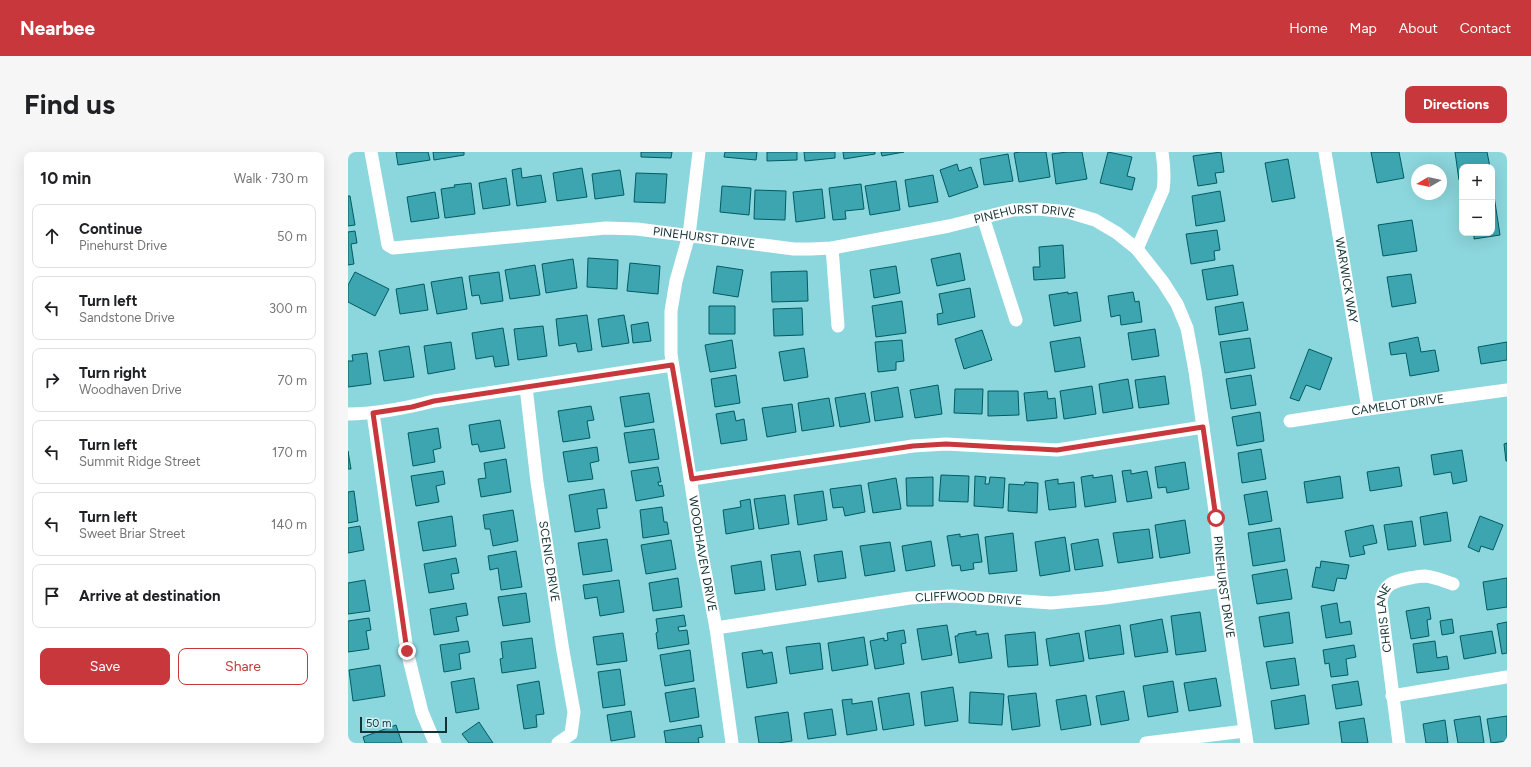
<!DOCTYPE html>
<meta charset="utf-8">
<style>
:root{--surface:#fff;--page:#f6f6f6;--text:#202124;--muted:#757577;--line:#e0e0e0;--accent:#c7373c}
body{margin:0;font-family:Figtree,sans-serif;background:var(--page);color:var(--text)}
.controls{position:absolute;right:12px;top:12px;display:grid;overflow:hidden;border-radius:8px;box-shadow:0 4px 16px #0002}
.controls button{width:36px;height:36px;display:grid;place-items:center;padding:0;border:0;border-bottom:1px solid var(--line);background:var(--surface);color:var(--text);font:20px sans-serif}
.compass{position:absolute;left:1063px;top:12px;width:36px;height:36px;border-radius:50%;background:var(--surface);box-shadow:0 4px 16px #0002;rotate:261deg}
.scale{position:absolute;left:12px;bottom:10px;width:87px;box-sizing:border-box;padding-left:4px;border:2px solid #133235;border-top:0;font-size:11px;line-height:14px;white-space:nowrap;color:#133235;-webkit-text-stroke:3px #ccf0f3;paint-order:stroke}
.stop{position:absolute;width:12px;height:12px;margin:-9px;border:3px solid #c7373c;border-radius:50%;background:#fff}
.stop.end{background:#c7373c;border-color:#fff;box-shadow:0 1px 4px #0008}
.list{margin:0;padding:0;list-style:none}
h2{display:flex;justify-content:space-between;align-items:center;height:52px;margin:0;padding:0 16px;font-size:17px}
h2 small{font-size:13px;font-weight:400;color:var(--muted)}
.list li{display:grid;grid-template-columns:26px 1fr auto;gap:12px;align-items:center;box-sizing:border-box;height:64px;margin:0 8px 8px;padding:0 8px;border:1px solid var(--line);border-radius:8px}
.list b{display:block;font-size:15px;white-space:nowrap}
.list p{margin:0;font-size:13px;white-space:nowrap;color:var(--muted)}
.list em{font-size:13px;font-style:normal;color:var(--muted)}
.actions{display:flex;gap:8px;padding:12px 16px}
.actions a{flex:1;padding:9px 0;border:1px solid var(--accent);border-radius:8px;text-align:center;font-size:14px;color:var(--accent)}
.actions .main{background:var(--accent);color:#fff}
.icon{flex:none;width:22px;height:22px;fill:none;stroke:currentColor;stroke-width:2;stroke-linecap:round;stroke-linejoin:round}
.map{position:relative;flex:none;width:1159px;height:591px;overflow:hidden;border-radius:8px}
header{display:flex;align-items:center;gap:24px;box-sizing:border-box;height:56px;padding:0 20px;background:var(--accent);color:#fff}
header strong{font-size:19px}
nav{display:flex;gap:22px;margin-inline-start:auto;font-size:14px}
.intro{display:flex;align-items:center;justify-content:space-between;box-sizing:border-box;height:96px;padding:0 24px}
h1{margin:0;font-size:28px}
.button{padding:10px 18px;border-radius:8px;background:var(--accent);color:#fff;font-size:14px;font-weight:700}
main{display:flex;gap:24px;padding:0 24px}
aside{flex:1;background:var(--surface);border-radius:8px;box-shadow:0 4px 16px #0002}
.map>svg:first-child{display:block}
</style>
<header>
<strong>Nearbee</strong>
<nav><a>Home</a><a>Map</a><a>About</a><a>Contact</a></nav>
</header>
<div class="intro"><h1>Find us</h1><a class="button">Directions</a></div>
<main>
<aside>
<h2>10 min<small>Walk · 730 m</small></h2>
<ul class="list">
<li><svg class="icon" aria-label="ahead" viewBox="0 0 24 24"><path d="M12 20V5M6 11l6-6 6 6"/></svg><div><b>Continue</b><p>Pinehurst Drive</p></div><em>50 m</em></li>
<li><svg class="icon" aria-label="left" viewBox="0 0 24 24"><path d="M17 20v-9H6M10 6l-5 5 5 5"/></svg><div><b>Turn left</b><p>Sandstone Drive</p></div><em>300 m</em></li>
<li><svg class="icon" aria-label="right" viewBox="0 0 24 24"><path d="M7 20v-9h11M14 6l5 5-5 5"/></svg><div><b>Turn right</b><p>Woodhaven Drive</p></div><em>70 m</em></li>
<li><svg class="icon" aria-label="left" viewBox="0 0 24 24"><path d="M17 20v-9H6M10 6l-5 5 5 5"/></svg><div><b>Turn left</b><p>Summit Ridge Street</p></div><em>170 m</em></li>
<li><svg class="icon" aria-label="left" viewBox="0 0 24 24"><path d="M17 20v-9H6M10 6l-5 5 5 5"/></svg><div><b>Turn left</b><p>Sweet Briar Street</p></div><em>140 m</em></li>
<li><svg class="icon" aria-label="arrive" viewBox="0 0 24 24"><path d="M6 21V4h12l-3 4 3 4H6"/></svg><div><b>Arrive at destination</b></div></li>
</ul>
<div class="actions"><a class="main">Save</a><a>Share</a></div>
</aside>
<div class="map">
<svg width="1159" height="591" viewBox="0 0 1159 591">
<rect width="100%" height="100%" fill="#8cd6dd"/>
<!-- building -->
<path fill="#3ca5af" stroke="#005b62" d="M48 0H80L82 8 50 13Z
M85 0H116V3L86 8Z
M293 0H324L323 6 293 5Z
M377 0H409L408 8 376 5Z
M419 0H449V8L419 9Z
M456 0H487V6L457 9Z
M495 0H527V2L496 7Z
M533 0H556L534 4Z
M672 0H698L702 25 671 30 666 1Z
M719 0H734L739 27 708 32 704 2Z
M760 0 784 5 779 24 787 26 784 38 752 31Z
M873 0 876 20 867 21 869 31 850 34 845 4Z
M1023 0H1051L1056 26 1029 31Z
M1107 0H1139L1142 15H1114V28H1111Z
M660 2 665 29 636 33 632 7Z
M940 7 947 46 924 50 917 11Z
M609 12 611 19 623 15 630 35 601 45 592 18Z
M173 16 174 26 193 23 198 50 169 54 164 18Z
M234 16 239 45 209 49 205 21Z
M272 18 276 43 247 47 244 22Z
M288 21 319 22 317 51 286 50Z
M585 23 590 50 561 55 557 28Z
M158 26 162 53 135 57 131 31Z
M548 29 552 58 522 63 517 34Z
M123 31 127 62 97 66 93 37 107 35 106 33Z
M1144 31 1152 83 1126 87V81H1144Z
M513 32 516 57 497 59 498 67 485 68 481 36Z
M374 34 403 36 401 63 372 60Z
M474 37 477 66 448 70 445 40Z
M407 38 438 39 437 68 406 67Z
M872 39 877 69 848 74 844 44Z
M87 40 91 66 63 70 59 45Z
M0 44H2L7 73 0 74Z
M1064 68 1069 99 1035 104 1030 73Z
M869 78 872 98 866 99 867 108 843 112 838 82Z
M7 79 9 91 3 92 6 112 0 113V80Z
M715 93 717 126 686 128 685 115H692L691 95Z
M612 101 617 128 589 134 583 107Z
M240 106 270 108 269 137 239 135Z
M225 107 229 136 198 141 194 112Z
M282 111 312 114 310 142 279 139Z
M187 113 192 143 162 147 157 118Z
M885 113 890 143 859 148 854 118Z
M369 114 395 118 390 145 365 141Z
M548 114 552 141 526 146 522 118Z
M459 119 460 149 424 150 423 120Z
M7 120 41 137 27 164 0 150V133Z
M151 120 155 149 133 152 131 143 124 144 121 124Z
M1063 122 1068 151 1044 155 1039 125Z
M114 125 119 157 89 162 83 130Z
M76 132 80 158 52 162 48 137Z
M622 136 627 165 590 173 589 162 595 161 591 142Z
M720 140V142L729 140 733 169 706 174 701 143Z
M785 140 787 150 791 149 794 170 773 173 772 163 763 165 760 144Z
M554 149 558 181 528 185 524 154Z
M895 150 900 178 871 183 867 155Z
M361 154H387V182H361Z
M454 156 455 183 426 184 425 157Z
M239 163 244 198 230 200 228 191 211 194 208 167Z
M276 163 281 191 254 195 250 167Z
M300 170 303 189 285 191 283 173Z
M195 174 199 204 170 208 166 177Z
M155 176 161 213 147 215 145 204 128 207 124 181Z
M807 177 811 204 784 208 780 181Z
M634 178 644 208 616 217 607 187Z
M732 185 737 215 707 220 702 190Z
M1070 185 1073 200 1087 198 1091 219 1062 224 1058 201 1043 203 1041 191Z
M902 186 907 216 877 221 872 190Z
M384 188 388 216 362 220 357 193Z
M554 188 556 209 548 210V218L530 220 527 190Z
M103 190 107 217 80 222 76 194Z
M1159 190V208L1133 212 1130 195Z
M61 194 66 225 36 229 31 199Z
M456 196 460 225 436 229 431 200Z
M961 197 984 206 972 238 958 233 951 249 942 246Z
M19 201 23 232 0 235V209H5L4 203Z
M388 223 392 251 367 255 363 227Z
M903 223 908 253 883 257 878 227Z
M817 224 821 252 791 256 787 228Z
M780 227 785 256 755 261 751 232Z
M590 233 594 262 567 266 562 238Z
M744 234 748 262 716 267 712 239Z
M550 235 555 265 527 269 523 240Z
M607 237H635L634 262 606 261Z
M640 239H670L671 263 640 264Z
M699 239 700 247 707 246 709 266 679 269 676 241Z
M301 241 306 270 277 275 272 245Z
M517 241 522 270 492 275 487 246Z
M481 246 486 274 454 279 450 251Z
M444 252 448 280 419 285 414 256Z
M243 254 246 268 239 269 242 286 215 290 210 259Z
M386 259 388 269 396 267 399 288 373 292 368 262Z
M912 260 916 289 889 294 884 265Z
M152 268 157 296 132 300 130 292 124 293 121 273Z
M90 276 93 296 85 298 87 310 65 314 60 281Z
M306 277 311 307 281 311 276 281Z
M1159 291V309H1158L1156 292Z
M249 295 251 309 242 311 245 327 220 330 215 300Z
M913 297 918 327 894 331 890 301Z
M1114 298 1119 329 1105 332 1103 320 1086 323 1083 303Z
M0 299 3 317H0Z
M158 307 163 340 133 345 130 327 138 326 136 311Z
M837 310 841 337 819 341 818 335 810 336 807 315Z
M310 315 313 330H310L311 334 314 333 316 344 288 349 283 319Z
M1051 315 1054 334 1022 339 1019 320Z
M783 318V322L799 319 804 346 779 350 774 319Z
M95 319 97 332 88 334 91 350 68 354 63 324Z
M593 323 621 324 620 350 591 349Z
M745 323V326L764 323 768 350 737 355 733 325Z
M627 324 638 325 637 332H641L642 325 657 326 655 356 626 354Z
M992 324 995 346 959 351 956 330Z
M585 325V354H559L558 326Z
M548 326 553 357 525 361 520 331Z
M710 327V332L726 330 728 355 701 358 697 329Z
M677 330 690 331 689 361 660 359 661 332 676 333Z
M513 333 517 360 497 364 495 355 485 356 482 337Z
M256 337 259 356 249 357 252 376 227 380 221 343Z
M6 339 10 369 0 371V340Z
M475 339 479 368 450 373 446 343Z
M919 339 924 369 901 373 896 343Z
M437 343 441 372 411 377 406 347Z
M402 347 406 377 378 382 375 358 393 355 392 349Z
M314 355 316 370H319L321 382 295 386 292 358Z
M165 358 170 389 145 394 142 377H137L135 363Z
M1099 360 1103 389 1076 393 1072 365Z
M104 364 108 394 75 399 70 370Z
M1132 364 1155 373 1145 398 1133 394 1131 400 1120 395Z
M837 368 842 401 812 406 807 373Z
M1064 369 1068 394 1040 398 1036 373Z
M1025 373 1029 391 1015 394 1017 402 1002 405 997 379Z
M12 374 16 398 0 401V376Z
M932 376 937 409 905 414 900 381Z
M801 377 805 406 770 411 765 381Z
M665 381 669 419 641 422 637 385Z
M612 382V385L630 382 634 410 625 411 626 417 613 419 612 413 604 414 599 384Z
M717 385 722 419 692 424 687 390Z
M259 387 264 419 235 423 230 391Z
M750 387 755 414 727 418 723 392Z
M323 388 328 417 298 422 293 393Z
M583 389 587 414 558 419 554 394Z
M542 390 547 419 517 424 512 394Z
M168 399 174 435 153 438 150 416 142 418 140 404Z
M452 399 458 433 428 438 423 403Z
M494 399 498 426 470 430 466 403Z
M108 406 111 421 103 422 106 437 81 441 76 412Z
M413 409 417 438 387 442 383 414Z
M973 409 1001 413 998 427 989 426 986 439 964 435 968 415 972 416Z
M939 417 944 447 909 452 904 423Z
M330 426 334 455 305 459 301 431Z
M1159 426V455L1139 458 1135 430Z
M17 428 22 459 0 462V431Z
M271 428 276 460 252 464 249 445 237 447 235 433Z
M178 441 182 470 155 474 150 445Z
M118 451 120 463 108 465 111 479 86 483 82 457Z
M989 451 992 471 1002 469 1004 482 978 486 973 454Z
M1081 455 1083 467 1079 468 1081 484 1063 487 1058 459Z
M852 460 858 499 828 503 823 464Z
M941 460 945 491 916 495 911 465Z
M336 463 338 474 330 475 331 479 339 478 341 492 310 497 308 481 310 480 308 467Z
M21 466 23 478 18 479 21 497 0 500V469Z
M814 467 820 500 787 505 782 473Z
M1104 467 1106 481 1094 483 1092 469Z
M1159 470V501L1154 502 1149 472Z
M599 473 604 503 574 508 569 477Z
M772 473 776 502 741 507 737 479Z
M556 478 558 491 553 492 556 512 527 517 522 489 536 486V489L540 488 539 481Z
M628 479V483L640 481 644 506 611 511 607 484H610V482Z
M1144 479 1148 501 1116 507 1112 484Z
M687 480 690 513 660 515 657 483Z
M275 481 279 509 249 513 245 485Z
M731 481 736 509 702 514 698 487Z
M516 485 520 513 484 519 480 491Z
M184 486 188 516 154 521 152 507 155 506 153 490Z
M120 489 122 500 111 502 113 517 96 520 92 493Z
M1087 489 1089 506 1099 504 1101 517 1069 521 1065 492Z
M472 491 475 517 442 522 438 495Z
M1006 493 1008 505 998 507 1000 523 983 525 981 511 977 512 975 498Z
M342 498 346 529 317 534 312 503Z
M414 498 415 502 424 500 429 531 399 536 394 501Z
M947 506 951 533 923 537 918 510Z
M32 513 37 544 5 549 1 518Z
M272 517 277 553 255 556 250 520Z
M126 526 131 557 108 561 103 530Z
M868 526 873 554 841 559 836 531Z
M191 529 196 562 188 563 189 575 176 577 169 533Z
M825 529 830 560 800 565 795 534Z
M1010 529 1014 553 988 557 984 533Z
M605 535 610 569 577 574 573 540Z
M347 536 351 565 322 570 317 541Z
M776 539 781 568 753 573 748 544Z
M622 540 656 542 654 573 621 571Z
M561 541 566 573 535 578 530 546Z
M688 541 692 574 664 578 660 544Z
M738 543 743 573 713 578 708 548Z
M957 543 961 572 927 577 923 549Z
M504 547V552L524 549 529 578 499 583 494 548Z
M484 557 488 583 460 587 456 561Z
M283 559 287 585 263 589 259 563Z
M440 560 444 589 430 591H411L407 565Z
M1132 564 1136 591H1110L1106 568Z
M1159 564V589L1143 591 1139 567Z
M1016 566 1020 591H994L991 570Z
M1097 568 1100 591H1078L1075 572Z
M131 570 145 591H121L114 582Z
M48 573 54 591H17L15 585Z
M353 573 355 585 350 586 351 591H318L316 579Z"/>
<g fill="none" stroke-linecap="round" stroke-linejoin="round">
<!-- street -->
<g stroke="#fff" stroke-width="13">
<path id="s1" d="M23 0 40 93 45 96 258 76 289 77 446 97H463L484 96 601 74 665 58 690 57 720 60 747 68 769 81 789 97 815 130 829 152 839 176 847 219 868 366 874 429 899 591"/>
<path id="s2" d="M351 0 341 83 328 129 323 159V202L354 403 368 476 384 591"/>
<path id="s3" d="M977 0 1020 257"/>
<path d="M635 65 668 168"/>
<path d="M484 96 490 174"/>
<path d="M789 97 815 38C817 25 816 13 814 0"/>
<path id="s4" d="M178 235 189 330 215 499 226 560 223 582 210 591"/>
<path d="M25 261 59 499 74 560 87 591"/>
<path d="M0 262C29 262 58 256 86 249L324 213"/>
<path id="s5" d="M942 269 1020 257 1159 238"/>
<path d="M344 327 565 294 598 292 709 298 855 275"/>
<path id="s6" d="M368 476 562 446 603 444 703 451 757 446 874 429"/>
<path d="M1044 544 1159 525"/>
<path d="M798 591 897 579"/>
<path id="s7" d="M1051 591 1033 450C1035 432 1046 429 1062 426 1067 425 1072 424 1077 424 1087 425 1096 429 1105 432"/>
</g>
</g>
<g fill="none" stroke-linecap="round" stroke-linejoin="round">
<!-- route -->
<path stroke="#c7373c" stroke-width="5" d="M59 499 25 261 64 255 86 249 324 213 344 327 565 294 598 292 709 298 855 275 868 366"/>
</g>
<g text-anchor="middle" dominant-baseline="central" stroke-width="4" stroke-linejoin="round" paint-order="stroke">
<!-- street labels -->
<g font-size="12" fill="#133235" stroke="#ccf0f3">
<text stroke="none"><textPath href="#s1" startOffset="738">PINEHURST DRIVE</textPath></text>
<text stroke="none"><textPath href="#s1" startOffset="413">PINEHURST DRIVE</textPath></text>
<text stroke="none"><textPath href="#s3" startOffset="130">WARWICK WAY</textPath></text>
<text stroke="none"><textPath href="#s5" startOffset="109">CAMELOT DRIVE</textPath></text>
<text stroke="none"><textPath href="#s2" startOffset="407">WOODHAVEN DRIVE</textPath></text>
<text stroke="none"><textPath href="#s4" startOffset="176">SCENIC DRIVE</textPath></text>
<text stroke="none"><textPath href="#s1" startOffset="1217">PINEHURST DRIVE</textPath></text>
<text stroke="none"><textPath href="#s6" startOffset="255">CLIFFWOOD DRIVE</textPath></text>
<text stroke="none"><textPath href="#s7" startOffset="126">CHRIS LANE</textPath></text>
</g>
</g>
</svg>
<div class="controls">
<button>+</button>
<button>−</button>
</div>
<svg class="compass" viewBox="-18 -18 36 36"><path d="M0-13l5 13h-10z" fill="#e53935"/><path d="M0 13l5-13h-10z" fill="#757577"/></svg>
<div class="scale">50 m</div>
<div class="stop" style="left:868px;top:366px"></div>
<div class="stop end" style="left:59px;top:499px"></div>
</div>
</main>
